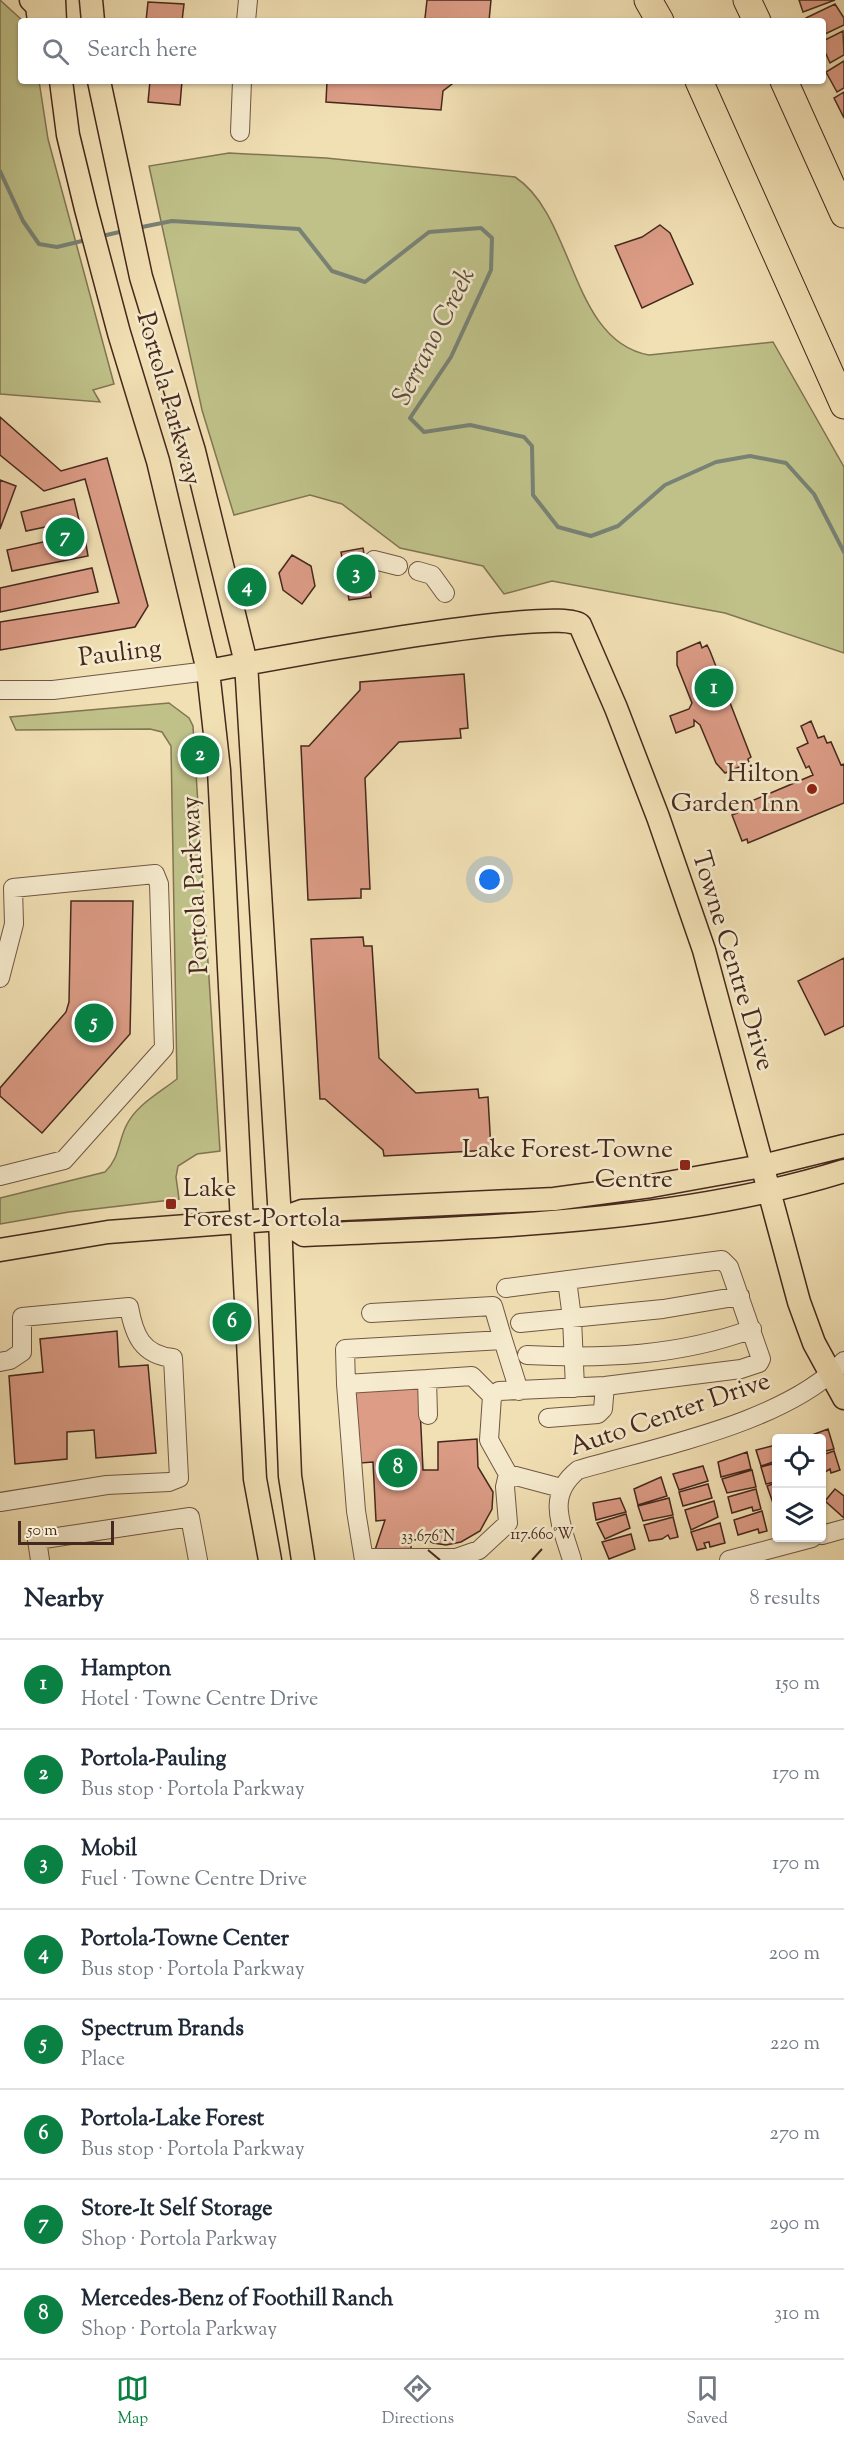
<!DOCTYPE html>
<meta charset="utf-8">
<style>
:root{--surface:#fff;--page:#f2f2f3;--text:#1f2937;--muted:#747a83;--line:#e0e1e3;--accent:#0b8043}
body{margin:0;font-family:"Sorts Mill Goudy",serif;background:var(--page);color:var(--text)}
.controls{position:absolute;right:18px;bottom:18px;display:grid;overflow:hidden;border-radius:6px;box-shadow:0 2px 4px #0004}
.controls button{width:54px;height:54px;display:grid;place-items:center;padding:0;border:0;border-bottom:2px solid var(--line);background:var(--surface);color:var(--text);font:30px sans-serif}
.scale{position:absolute;left:18px;bottom:15px;width:96px;box-sizing:border-box;padding-left:6px;border:3px solid #46291e;border-top:0;font-size:16px;line-height:21px;white-space:nowrap;color:#46291e;-webkit-text-stroke:4px #f6ebce;paint-order:stroke}
.you{position:absolute;left:490px;top:880px;width:21px;height:21px;margin:-15px;border:4px solid #fff;border-radius:50%;background:#1a73e8;box-shadow:0 0 0 9px #1a73e833}
.badge{display:grid;place-items:center;width:39px;height:39px;border-radius:50%;background:var(--accent);color:#fff;font-size:20px;font-weight:700}
.pin{position:absolute;translate:-50% -50%;border:3px solid #fff;box-shadow:0 2px 6px #0006}
.list{margin:0;padding:0;list-style:none}
h2{display:flex;justify-content:space-between;align-items:center;height:78px;margin:0;padding:0 24px;font-size:26px}
h2 small{font-size:20px;font-weight:400;color:var(--muted)}
.list li{display:grid;grid-template-columns:39px 1fr auto;gap:18px;align-items:center;box-sizing:border-box;height:90px;padding:0 24px;border-top:2px solid var(--line)}
.list b{display:block;font-size:22px;white-space:nowrap}
.list p{margin:0;font-size:20px;white-space:nowrap;color:var(--muted)}
.list em{font-size:20px;font-style:normal;color:var(--muted)}
.icon{flex:none;width:33px;height:33px;fill:none;stroke:currentColor;stroke-width:2;stroke-linecap:round;stroke-linejoin:round}
.map{position:relative;flex:none;width:844px;height:1560px;overflow:hidden}
.search{position:absolute;background:var(--surface);box-shadow:0 2px 4px #0004;left:18px;right:18px;top:18px;height:66px;display:flex;align-items:center;gap:15px;box-sizing:border-box;padding:0 21px;border-radius:6px;color:var(--muted);font-size:22px}
.sheet{height:798px;background:var(--surface)}
nav{display:flex;justify-content:space-around;align-items:center;box-sizing:border-box;height:84px;border-top:2px solid var(--line);background:var(--surface);font-size:16px;color:var(--muted)}
nav a{display:grid;justify-items:center;gap:3px}
nav .on{color:var(--accent)}
.map>svg:first-child{display:block}
</style>
<div class="map">
<svg width="844" height="1560" viewBox="0 0 844 1560">
<rect width="100%" height="100%" fill="#f1e0b4"/>
<filter id="stains"><feTurbulence type="fractalNoise" baseFrequency=".00333" numOctaves="4"/><feColorMatrix values="0 0 0 0 .2 0 0 0 0 .09 0 0 0 0 .02 0 0 0 .5 -.17"/></filter>
<radialGradient id="worn" r=".72"><stop offset=".6" stop-color="#630" stop-opacity="0"/><stop offset="1" stop-color="#630" stop-opacity=".3"/></radialGradient>
<!-- green -->
<path fill="#bfc189" stroke="#827554" stroke-width="1.5" d="M0 0 23 21 21 81H39L48 139 114 384 93 390 100 402 0 394Z
M229 153 326 158 515 177C575 216 570 341 649 355L773 342 844 467V653L725 613 552 581 504 594 483 566 400 548 342 504 310 495 234 515 202 410 149 166Z
M169 703 189 718 193 726 220 1151 197 1154 178 1166 176 1177 179 1199 69 1212 0 1224V1198L105 1172C119 1159 118 1143 126 1126 136 1105 159 1093 177 1079L171 746 162 732 150 729 16 730 10 717Z"/>
<g fill="none" stroke-linecap="round" stroke-linejoin="round">
<!-- stream -->
<path stroke="#798275" stroke-width="4" d="M0 171 23 221 39 244 57 247 86 240
M137 228 172 221 299 229 332 271 365 282 429 232 481 228 492 238 491 270 451 357 410 418 424 432 470 425 524 437 532 446 533 495 558 527 591 536 618 526 665 485 716 462 750 456 786 463 814 494 844 552
M102 236 124 231"/>
</g>
<!-- building -->
<path fill="#dc9c86" stroke="#46291e" stroke-width="1.5" d="M427 0H491L489 21H422L425 18Z
M799 0H835L803 12Z
M148 2 184 4 182 21H146Z
M835 4 844 18V25L823 35V21H807L806 18Z
M843 31 844 55 830 63 826 54 823 56V41Z
M844 61V88L837 92 826 72Z
M150 81H182L180 105 148 102Z
M327 81H456L443 91 441 110 326 102Z
M844 92V118L834 98Z
M660 225 670 233 693 284 642 308 615 246 642 237Z
M0 417 61 471 107 458 148 606 135 627 0 650V622L119 603 85 479 44 491 0 455Z
M0 480 16 486 0 529Z
M74 499 79 520 26 531 21 512Z
M84 533 88 556 12 571 7 550Z
M363 548 371 597 349 600 341 552Z
M292 555 311 566 315 586 302 604 283 590 279 573Z
M92 568 98 592 0 612V588Z
M700 642 702 648 707 645 710 651 751 757 748 759 749 763 725 773 716 763 700 725 694 720V726L676 733 670 716 689 709 692 703 677 665V652Z
M464 674 468 728 460 729 461 738 399 742 365 778 370 889H361V898L308 900 301 746H309L360 690V682Z
M811 721 818 738 824 736 827 743 831 742 841 765 844 764V803L748 843 747 839 742 841 732 815 737 813 735 808 813 775 809 766 806 768 797 748 808 743 801 726Z
M71 901H133L130 1034 42 1133 0 1096V1088L66 1012 69 1002Z
M363 937 364 946H372L379 1058 416 1093 478 1089 479 1098 488 1097 491 1150 384 1156 383 1150 325 1099H320L311 939Z
M844 958V1026L825 1035 798 981Z
M117 1331 119 1367 148 1365 156 1453 96 1458 94 1430 67 1432V1459L15 1464 9 1376 43 1372 40 1339Z
M419 1387 423 1470H438V1442L477 1439 478 1467 493 1492 492 1509 480 1531 461 1542 446 1545 433 1543 421 1536 411 1538V1549L375 1550 385 1520 376 1521 373 1462 360 1463 355 1390Z
M828 1429 834 1449 822 1452V1438H804Z
M776 1445V1461L761 1466 756 1450Z
M834 1451 840 1470 831 1473 830 1469 822 1474V1455Z
M747 1452 751 1469 721 1477 718 1462Z
M776 1463 775 1482 766 1484 761 1467Z
M703 1466 708 1481 679 1490 673 1474Z
M752 1470 756 1487 727 1493 722 1479Z
M661 1477 667 1496 638 1505 634 1489Z
M776 1483V1505L774 1506 767 1486Z
M708 1484 712 1498 683 1506 679 1492Z
M756 1489 761 1509 753 1511 752 1507 732 1513 728 1497Z
M835 1489 844 1496V1518L825 1501Z
M620 1498 626 1512 596 1520 593 1503Z
M669 1498 673 1515 643 1521 638 1506Z
M714 1501 718 1517 691 1530 685 1510Z
M762 1511 767 1531 759 1533 758 1529 738 1535 734 1520Z
M626 1514 630 1528 605 1539 597 1523Z
M673 1517 678 1537 670 1539 668 1535 662 1539 649 1541 644 1525Z
M720 1523 725 1543 710 1547 709 1542 704 1543 706 1548 697 1550 691 1532Z
M631 1534 635 1549 609 1559 602 1542Z"/>
<g fill="none" stroke-linecap="round" stroke-linejoin="round">
<defs>
<path id="minor" d="M246 21 248 0
M240 132 242 81
M374 560 398 566
M418 571 432 575 445 593
M0 690H53L208 671
M0 978 14 924 13 888 155 874 159 884 164 1048 64 1160 0 1176
M567 1280 572 1318 575 1388
M371 1313 493 1306 503 1340
M520 1323 663 1309 740 1296
M527 1355C603 1359 680 1356 752 1329
M0 1362 10 1360 22 1352V1317L129 1307C134 1335 142 1355 173 1358L179 1478 169 1482 107 1485 0 1502
M427 1379 346 1384 345 1349 503 1340 519 1391
M346 1384 356 1511 364 1560
M428 1415 427 1379 472 1376 492 1396
M548 1418 598 1414 603 1409 605 1386
M508 1474 561 1488
M822 1535 844 1529
M364 1558H456L479 1550 508 1523 505 1487 508 1474 489 1440 492 1396 499 1391 605 1386 741 1369 759 1363 761 1359 729 1267 722 1260 506 1288
M40 1560 37 1540 190 1517 198 1560
M572 1560C562 1526 545 1496 578 1470 659 1446 785 1423 844 1361
M729 1560 812 1538"/>
<path id="major" d="M31 0 37 6 39 21
M54 0 55 21
M91 0 93 21
M61 81 68 135 86 209 119 333 158 461 208 671 219 770 255 1479 270 1560
M99 81 141 277 194 451 246 663 280 1219 290 1476 303 1560
M208 671C254 662 557 605 580 625L616 708 658 817 704 950 799 1302 814 1343 844 1398
M280 1219 304 1235C481 1227 674 1224 844 1171
M0 1250 108 1232 280 1219 302 1211 554 1199 651 1186 762 1166 844 1146"/>
<path id="highway" d="M648 0 660 21
M747 0 757 21
M699 81 844 405
M784 81 844 214"/>
</defs>
<!-- minor casing -->
<use href="#minor" stroke="#715744" stroke-width="20"/>
<!-- major casing -->
<use href="#major" stroke="#46291e" stroke-width="25"/>
<!-- highway casing -->
<use href="#highway" stroke="#46291e" stroke-width="29"/>
<!-- minor -->
<use href="#minor" stroke="#f6ebce" stroke-width="18"/>
<!-- major -->
<use href="#major" stroke="#f1e0b4" stroke-width="22"/>
<!-- highway -->
<use href="#highway" stroke="#f1e0b4" stroke-width="27"/>
</g>
<!-- ticks -->
<path fill="none" stroke="#46291e" stroke-width="2" d="M428 1550 440 1560M532 1560 542 1549"/>
<!-- markers -->
<g fill="#8f2418" stroke="#f6ebce" stroke-width="2">
<circle cx="812" cy="789" r="6"/>
<rect x="679" y="1159" width="12" height="12" rx="3"/>
<rect x="165" y="1198" width="12" height="12" rx="3"/>
</g>
<g text-anchor="middle" dominant-baseline="central" stroke-width="5" stroke-linejoin="round" paint-order="stroke">
<!-- street labels -->
<g font-size="26" fill="#46291e" stroke="#f6ebce">
<text transform="translate(168 399) rotate(74)">Portola Parkway</text>
<text transform="translate(120 654) rotate(-7)">Pauling</text>
<text transform="translate(196 885) rotate(-93)">Portola Parkway</text>
<text transform="translate(732 961) rotate(73)">Towne Centre Drive</text>
<text transform="translate(670 1415) rotate(-19)">Auto Center Drive</text>
</g>
<!-- poi labels -->
<g font-size="26" fill="#46291e" stroke="#f6ebce" text-anchor="end">
<text x="800" y="774">Hilton<tspan x="800" dy="30">Garden Inn</tspan></text>
<text x="673" y="1150">Lake Forest-Towne<tspan x="673" dy="30">Centre</tspan></text>
<text x="183" y="1189" text-anchor="start">Lake<tspan x="183" dy="30">Forest-Portola</tspan></text>
</g>
<!-- water labels -->
<g font-size="27" font-style="italic" fill="#5b4e42" stroke="#f6ebce">
<text transform="translate(435 337) rotate(-63)">Serrano Creek</text>
</g>
</g>
<g font-size="15" text-anchor="middle" fill="#46291e" stroke="#f6ebce" stroke-width="5" stroke-linejoin="round" paint-order="stroke">
<text x="542" y="1539">117.660°W</text>
<text x="428" y="1541">33.676°N</text>
</g>
<rect width="100%" height="100%" filter="url(#stains)"/>
<rect width="100%" height="100%" fill="url(#worn)"/>
</svg>
<div class="controls">
<button><svg class="icon" aria-label="locate" viewBox="0 0 24 24"><circle cx="12" cy="12" r="6"/><path d="M12 2v4M12 18v4M2 12h4M18 12h4"/></svg></button>
<button><svg class="icon" aria-label="layers" viewBox="0 0 24 24"><path d="M12 4l9 5-9 5-9-5zM3 14l9 5 9-5"/></svg></button>
</div>
<div class="scale">50 m</div>
<div class="you"></div>
<div class="pin badge" style="left:714px;top:688px">1</div>
<div class="pin badge" style="left:200px;top:755px">2</div>
<div class="pin badge" style="left:356px;top:574px">3</div>
<div class="pin badge" style="left:247px;top:587px">4</div>
<div class="pin badge" style="left:94px;top:1023px">5</div>
<div class="pin badge" style="left:232px;top:1322px">6</div>
<div class="pin badge" style="left:65px;top:537px">7</div>
<div class="pin badge" style="left:398px;top:1468px">8</div>
<div class="search"><svg class="icon" aria-label="search" viewBox="0 0 24 24"><circle cx="10" cy="10" r="6"/><path d="M15 15l6 6"/></svg>Search here</div>
</div>
<section class="sheet">
<h2>Nearby<small>8 results</small></h2>
<ul class="list">
<li><span class="badge">1</span><div><b>Hampton</b><p>Hotel · Towne Centre Drive</p></div><em>150 m</em></li>
<li><span class="badge">2</span><div><b>Portola-Pauling</b><p>Bus stop · Portola Parkway</p></div><em>170 m</em></li>
<li><span class="badge">3</span><div><b>Mobil</b><p>Fuel · Towne Centre Drive</p></div><em>170 m</em></li>
<li><span class="badge">4</span><div><b>Portola-Towne Center</b><p>Bus stop · Portola Parkway</p></div><em>200 m</em></li>
<li><span class="badge">5</span><div><b>Spectrum Brands</b><p>Place</p></div><em>220 m</em></li>
<li><span class="badge">6</span><div><b>Portola-Lake Forest</b><p>Bus stop · Portola Parkway</p></div><em>270 m</em></li>
<li><span class="badge">7</span><div><b>Store-It Self Storage</b><p>Shop · Portola Parkway</p></div><em>290 m</em></li>
<li><span class="badge">8</span><div><b>Mercedes-Benz of Foothill Ranch</b><p>Shop · Portola Parkway</p></div><em>310 m</em></li>
</ul>
</section>
<nav>
<a class="on"><svg class="icon" aria-label="map" viewBox="0 0 24 24"><path d="M3 6l6-2 6 2 6-2v14l-6 2-6-2-6 2zM9 4v14M15 6v14"/></svg>Map</a>
<a><svg class="icon" aria-label="directions" viewBox="0 0 24 24"><path d="M12 3l9 9-9 9-9-9zM9 14v-3h6M13 9l2 2-2 2"/></svg>Directions</a>
<a><svg class="icon" aria-label="saved" viewBox="0 0 24 24"><path d="M7 4h10v16l-5-4-5 4z"/></svg>Saved</a>
</nav>
